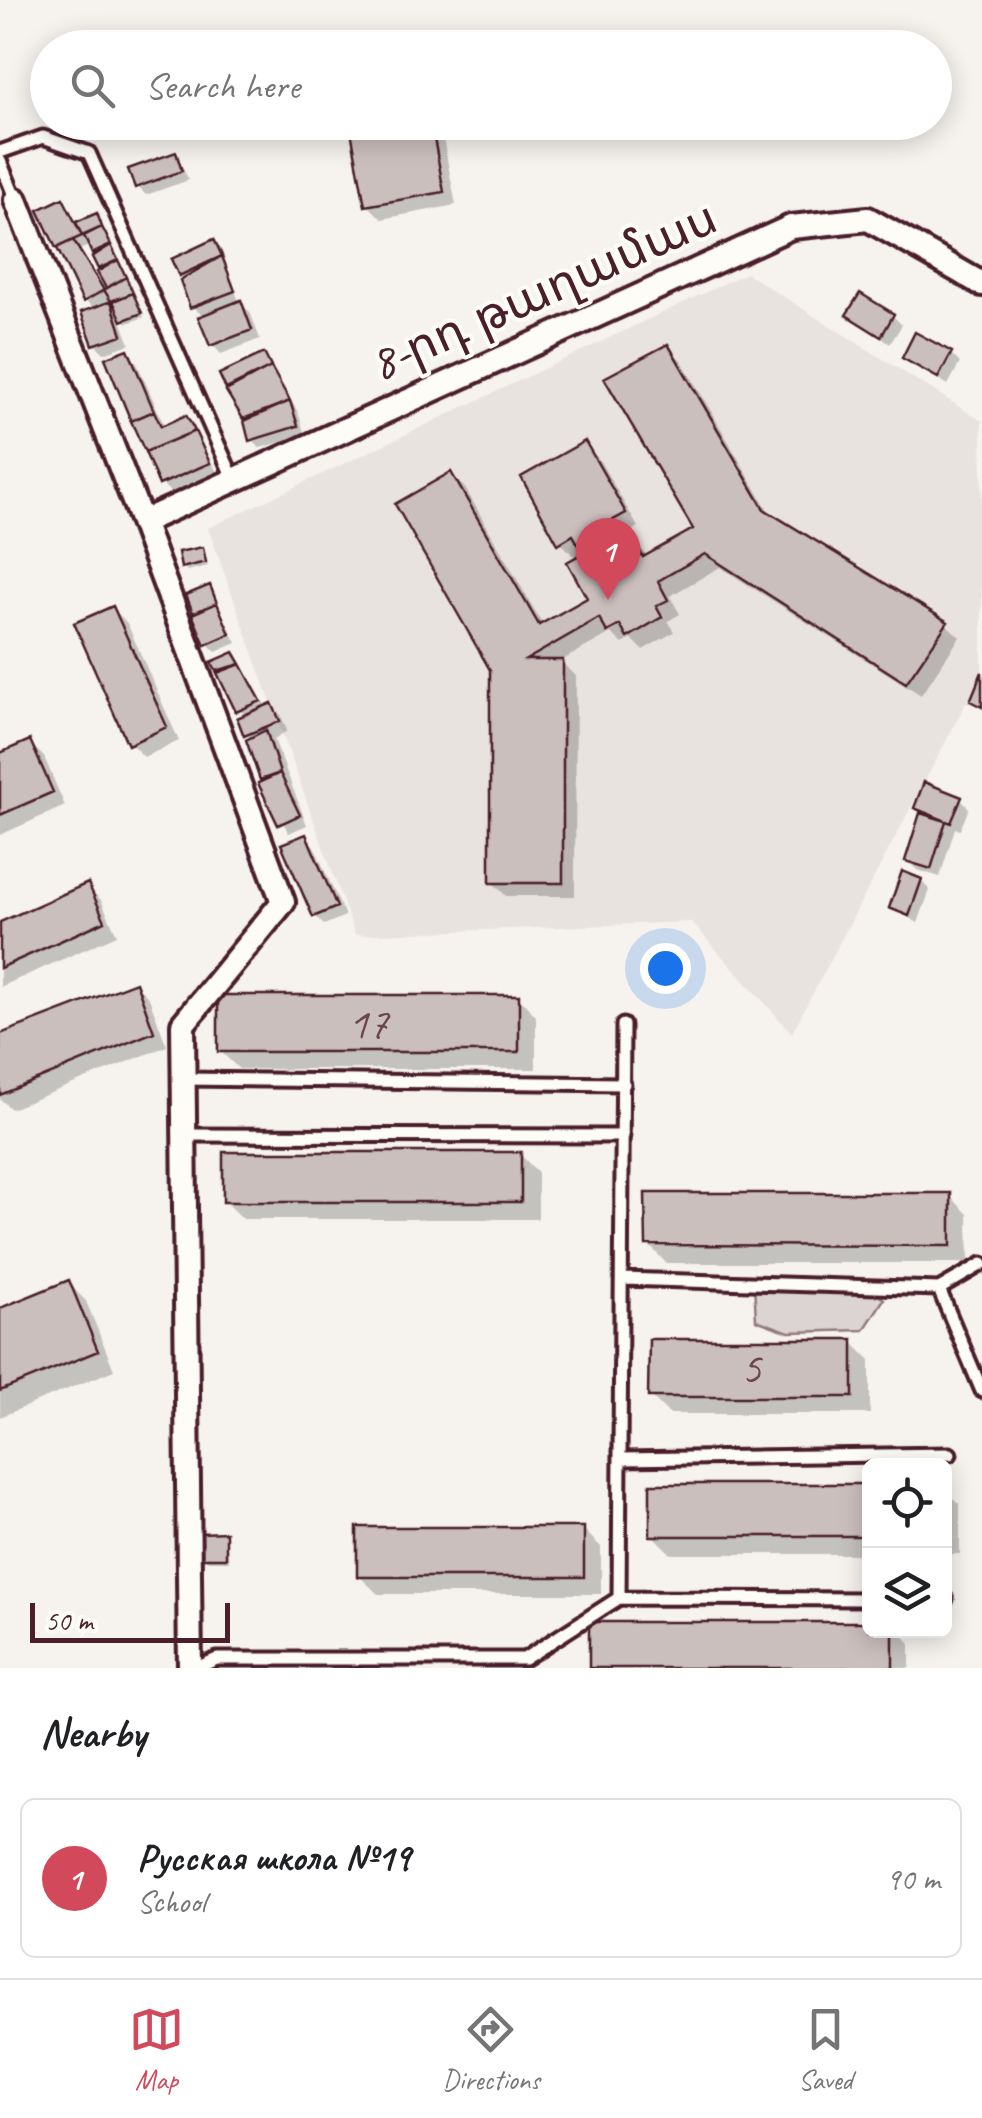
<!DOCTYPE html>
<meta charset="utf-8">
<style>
:root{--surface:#fff;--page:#f6f6f6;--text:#202124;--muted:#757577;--line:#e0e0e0;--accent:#d1495b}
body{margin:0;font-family:Caveat,"Noto Sans Armenian",sans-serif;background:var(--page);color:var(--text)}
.controls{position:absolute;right:30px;bottom:30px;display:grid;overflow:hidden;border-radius:15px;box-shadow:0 5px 25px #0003}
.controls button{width:90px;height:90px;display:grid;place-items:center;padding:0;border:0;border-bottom:2px solid var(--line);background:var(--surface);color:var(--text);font:50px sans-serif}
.scale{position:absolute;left:30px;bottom:25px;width:200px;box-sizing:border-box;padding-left:10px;border:5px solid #4a1f2b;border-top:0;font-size:28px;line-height:35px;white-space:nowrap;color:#4a1f2b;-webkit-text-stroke:8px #fdfcf7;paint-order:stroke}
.you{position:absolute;left:665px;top:968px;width:35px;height:35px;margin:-25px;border:8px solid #fff;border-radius:50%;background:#1a73e8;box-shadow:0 0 0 15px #1a73e833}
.badge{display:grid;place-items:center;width:65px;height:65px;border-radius:50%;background:var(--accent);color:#fff;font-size:32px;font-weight:700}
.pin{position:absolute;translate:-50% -82px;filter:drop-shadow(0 2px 5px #0008)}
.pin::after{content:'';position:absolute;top:52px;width:35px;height:30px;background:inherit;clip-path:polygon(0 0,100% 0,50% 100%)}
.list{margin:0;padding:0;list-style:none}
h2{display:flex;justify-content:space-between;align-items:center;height:130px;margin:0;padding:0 40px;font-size:42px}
h2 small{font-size:32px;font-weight:400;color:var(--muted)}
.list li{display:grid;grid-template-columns:65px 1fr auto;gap:30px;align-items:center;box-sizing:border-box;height:160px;margin:0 20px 20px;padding:0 20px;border:2px solid var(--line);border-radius:15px}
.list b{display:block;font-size:38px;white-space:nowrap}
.list p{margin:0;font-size:32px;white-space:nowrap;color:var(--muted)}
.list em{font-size:32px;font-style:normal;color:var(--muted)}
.icon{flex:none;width:55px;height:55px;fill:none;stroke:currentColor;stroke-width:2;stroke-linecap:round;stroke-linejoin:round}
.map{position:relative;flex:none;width:982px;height:1668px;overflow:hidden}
.search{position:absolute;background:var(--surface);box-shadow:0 5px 25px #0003;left:30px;right:30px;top:30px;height:110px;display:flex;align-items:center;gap:25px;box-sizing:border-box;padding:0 35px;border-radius:55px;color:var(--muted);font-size:38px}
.sheet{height:310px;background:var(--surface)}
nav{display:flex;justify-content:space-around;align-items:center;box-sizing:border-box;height:140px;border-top:2px solid var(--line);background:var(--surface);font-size:28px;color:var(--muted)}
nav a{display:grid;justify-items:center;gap:5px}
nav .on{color:var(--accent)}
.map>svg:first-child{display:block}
</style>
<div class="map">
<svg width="982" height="1668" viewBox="0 0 982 1668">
<rect width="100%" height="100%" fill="#f6f3ef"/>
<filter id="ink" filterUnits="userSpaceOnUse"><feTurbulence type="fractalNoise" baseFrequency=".01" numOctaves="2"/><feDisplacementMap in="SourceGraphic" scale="20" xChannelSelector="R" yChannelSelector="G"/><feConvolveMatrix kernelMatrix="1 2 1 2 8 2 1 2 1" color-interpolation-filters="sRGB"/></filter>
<g filter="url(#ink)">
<!-- built -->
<path fill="#e9e3e0" d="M746 273 982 421V673L792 1033 691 922 355 935 208 528Z"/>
<!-- green -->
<path fill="#dcd4d2" stroke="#937a7e" stroke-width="2.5" d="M754 1283 862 1284 884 1299 864 1330 789 1332 756 1320Z"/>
<!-- shadow -->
<path fill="#0003" fill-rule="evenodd" d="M408 122H432L442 133 456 205 382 219 368 205Z
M175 155 189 180 146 195 137 186Z
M63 201 79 224 96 216 100 220 144 317 128 323 119 315 130 344 104 353 95 344V310L85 300 41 211ZM90 245 98 256 122 317 108 302 111 300 80 250Z
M213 242 222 251 239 302 250 312 260 339 221 354 212 344 204 317 192 306 182 275Z
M849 315 893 316 902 325 890 344Z
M668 347 682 361 772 517 946 624 960 637 921 695 720 567 670 596 680 614 668 621 674 632 643 650 632 639 623 644 611 633 561 661 576 676 575 896H506L492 882 493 669 451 475 465 488 543 625 591 599 577 559 560 542 584 444 598 458 638 527 628 533 648 557 696 530Z
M127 352 136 361 165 427 186 418 217 472 171 493 162 484Z
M951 354 960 363 948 385 905 358Z
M263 356 298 412 305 435 260 448 251 439 248 421 228 387Z
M202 549 208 566 187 571 184 567Z
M209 588 237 643 216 652 207 643 195 612Z
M113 609 127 623 179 741 144 757 130 743Z
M237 659 267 708 272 706 281 715 287 731 274 739 307 825 289 833 260 782 245 717 218 670Z
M30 743 44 757 65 806 0 835V756Z
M960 799 969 808 960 830 955 828 940 877 917 870 908 861 922 813 916 807Z
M305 837 314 846 345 916 324 925 315 916Z
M921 881 930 890 918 923 892 908Z
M87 886 101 900 117 935 0 987V924Z
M135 984 149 998 167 1046 11 1109 0 1099V1036Z
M518 997 536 1016V1069H239L220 1051Z
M520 1154 538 1173V1219H243L225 1201Z
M950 1196 968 1214 969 1263H666L648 1244Z
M68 1283 86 1301 114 1370 0 1417V1311Z
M852 1342 870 1360V1414H669L651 1396Z
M870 1486V1554H671L652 1535Z
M944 1489 960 1504V1554H944Z
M583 1529 601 1547V1594H378L359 1576Z
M225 1535 229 1561H208L204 1557Z
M870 1630H898L910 1643V1668H592Z"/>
<!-- building -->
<path fill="#cbbfbe" stroke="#4a1f2b" stroke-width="2.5" d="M395 122H431L444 192 365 206 351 131Z
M176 152 182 171 135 188 128 169Z
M63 198 82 236 56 248 38 210Z
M97 213 102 227 82 236 76 222Z
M102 227 111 245 92 254 84 236Z
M214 239 222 256 179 276 171 259Z
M73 240 104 290 83 302 57 248Z
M111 245 118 260 98 269 92 257Z
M222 256 235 291 190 308 180 280Z
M118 260 126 277 106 288 97 272Z
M126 277 133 293 111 301 104 290Z
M133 293 142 313 122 321 113 301Z
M860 293 894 314 881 337 846 315Z
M241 300 252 330 210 346 198 317Z
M111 301 122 335 93 345 81 312Z
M915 332 952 352 938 378 902 358Z
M668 344 764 509 948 622 906 683 705 554 658 581 668 600 656 606 662 617 627 638 620 625 607 632 599 618 526 660H563V883H490V670L395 504 451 472 539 625 587 598 567 562 583 553 573 535 558 544 521 477 585 441 626 513 597 529 605 543 628 529 643 557 693 529 604 378Z
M128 349 154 411 131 421 105 358Z
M264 353 271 367 226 389 219 374Z
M271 367 290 401 243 419 226 391Z
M290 401 298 426 249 441 244 421Z
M154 411 161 426 186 415 195 431 145 452 131 421Z
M195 431 210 463 159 485 145 452Z
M203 547 206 562 181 568 178 552Z
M210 585 217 603 193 613 186 595Z
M217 603 230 634 205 645 192 614Z
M113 606 167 727 128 745 74 623Z
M234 652 241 664 216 671 211 662Z
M241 664 261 701 236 712 217 673Z
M982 672V707L970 701Z
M272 703 280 721 244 736 237 718Z
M266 730 280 773 260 780 246 740Z
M30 740 53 792 0 815V753Z
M280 773 300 815 278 825 258 783Z
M924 782 962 797 951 823 914 808Z
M920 813 946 821 931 869 905 861Z
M306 834 337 907 313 917 281 844Z
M902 871 922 879 909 916 889 908Z
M88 883 105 921 0 968V922Z
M136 982 154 1032 0 1095V1034Z
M218 995H519V1052H218Z
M223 1152H521V1202H223Z
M645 1193H951V1246L646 1245Z
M69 1280 98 1351 0 1391V1308Z
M649 1339H853V1397H648Z
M650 1484H870V1536H650Z
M357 1527H584V1577H357Z
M226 1532V1558H201V1533Z
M589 1622H870V1630H893V1668H589Z"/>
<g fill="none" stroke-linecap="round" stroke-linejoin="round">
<defs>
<path id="lane" d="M0 152 43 137 89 153 234 480
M0 161 16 200
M184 1079 624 1084
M184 1135 623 1136
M622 1279 939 1289 982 1264
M939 1289 982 1391
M620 1459 950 1454
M619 1598 623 1025
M944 1599H946
M196 1668 217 1659H524L619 1598 870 1599"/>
<path id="street" d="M16 200 142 522 283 902 183 1024 190 1668
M142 522 791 227 868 219 982 284"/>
</defs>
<!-- lane casing -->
<use href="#lane" stroke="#4a1f2b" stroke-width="19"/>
<!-- street casing -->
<use href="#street" stroke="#4a1f2b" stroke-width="30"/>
<!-- lane -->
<use href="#lane" stroke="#fdfcf7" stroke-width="11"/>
<!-- street -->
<use href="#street" stroke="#fdfcf7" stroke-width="22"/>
</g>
</g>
<g text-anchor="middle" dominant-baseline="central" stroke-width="8" stroke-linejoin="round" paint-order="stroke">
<!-- number labels -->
<g font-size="45" fill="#6a4750">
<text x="368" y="1023">17</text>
<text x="751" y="1368">5</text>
</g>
<!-- street labels -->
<g font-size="50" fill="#4a1f2b" stroke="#fdfcf7">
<text transform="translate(543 290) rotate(-24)">8-րդ թաղամաս</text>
</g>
</g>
</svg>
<div class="controls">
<button><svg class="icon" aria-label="locate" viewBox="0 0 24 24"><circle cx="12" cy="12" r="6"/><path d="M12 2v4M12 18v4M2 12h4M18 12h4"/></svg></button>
<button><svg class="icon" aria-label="layers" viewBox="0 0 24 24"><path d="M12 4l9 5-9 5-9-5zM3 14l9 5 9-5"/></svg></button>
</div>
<div class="scale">50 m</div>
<div class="you"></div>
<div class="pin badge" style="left:608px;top:600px">1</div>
<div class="search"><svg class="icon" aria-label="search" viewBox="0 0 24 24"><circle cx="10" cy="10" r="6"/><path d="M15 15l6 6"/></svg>Search here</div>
</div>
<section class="sheet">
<h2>Nearby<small></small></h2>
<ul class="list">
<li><span class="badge">1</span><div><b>Русская школа №19</b><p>School</p></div><em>90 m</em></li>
</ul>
</section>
<nav>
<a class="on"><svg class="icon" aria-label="map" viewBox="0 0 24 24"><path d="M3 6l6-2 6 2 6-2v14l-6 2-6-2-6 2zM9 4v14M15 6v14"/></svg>Map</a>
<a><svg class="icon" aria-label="directions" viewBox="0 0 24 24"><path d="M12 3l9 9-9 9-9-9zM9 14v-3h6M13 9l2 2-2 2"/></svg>Directions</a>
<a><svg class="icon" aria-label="saved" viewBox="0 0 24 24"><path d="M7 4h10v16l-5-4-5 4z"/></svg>Saved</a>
</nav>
